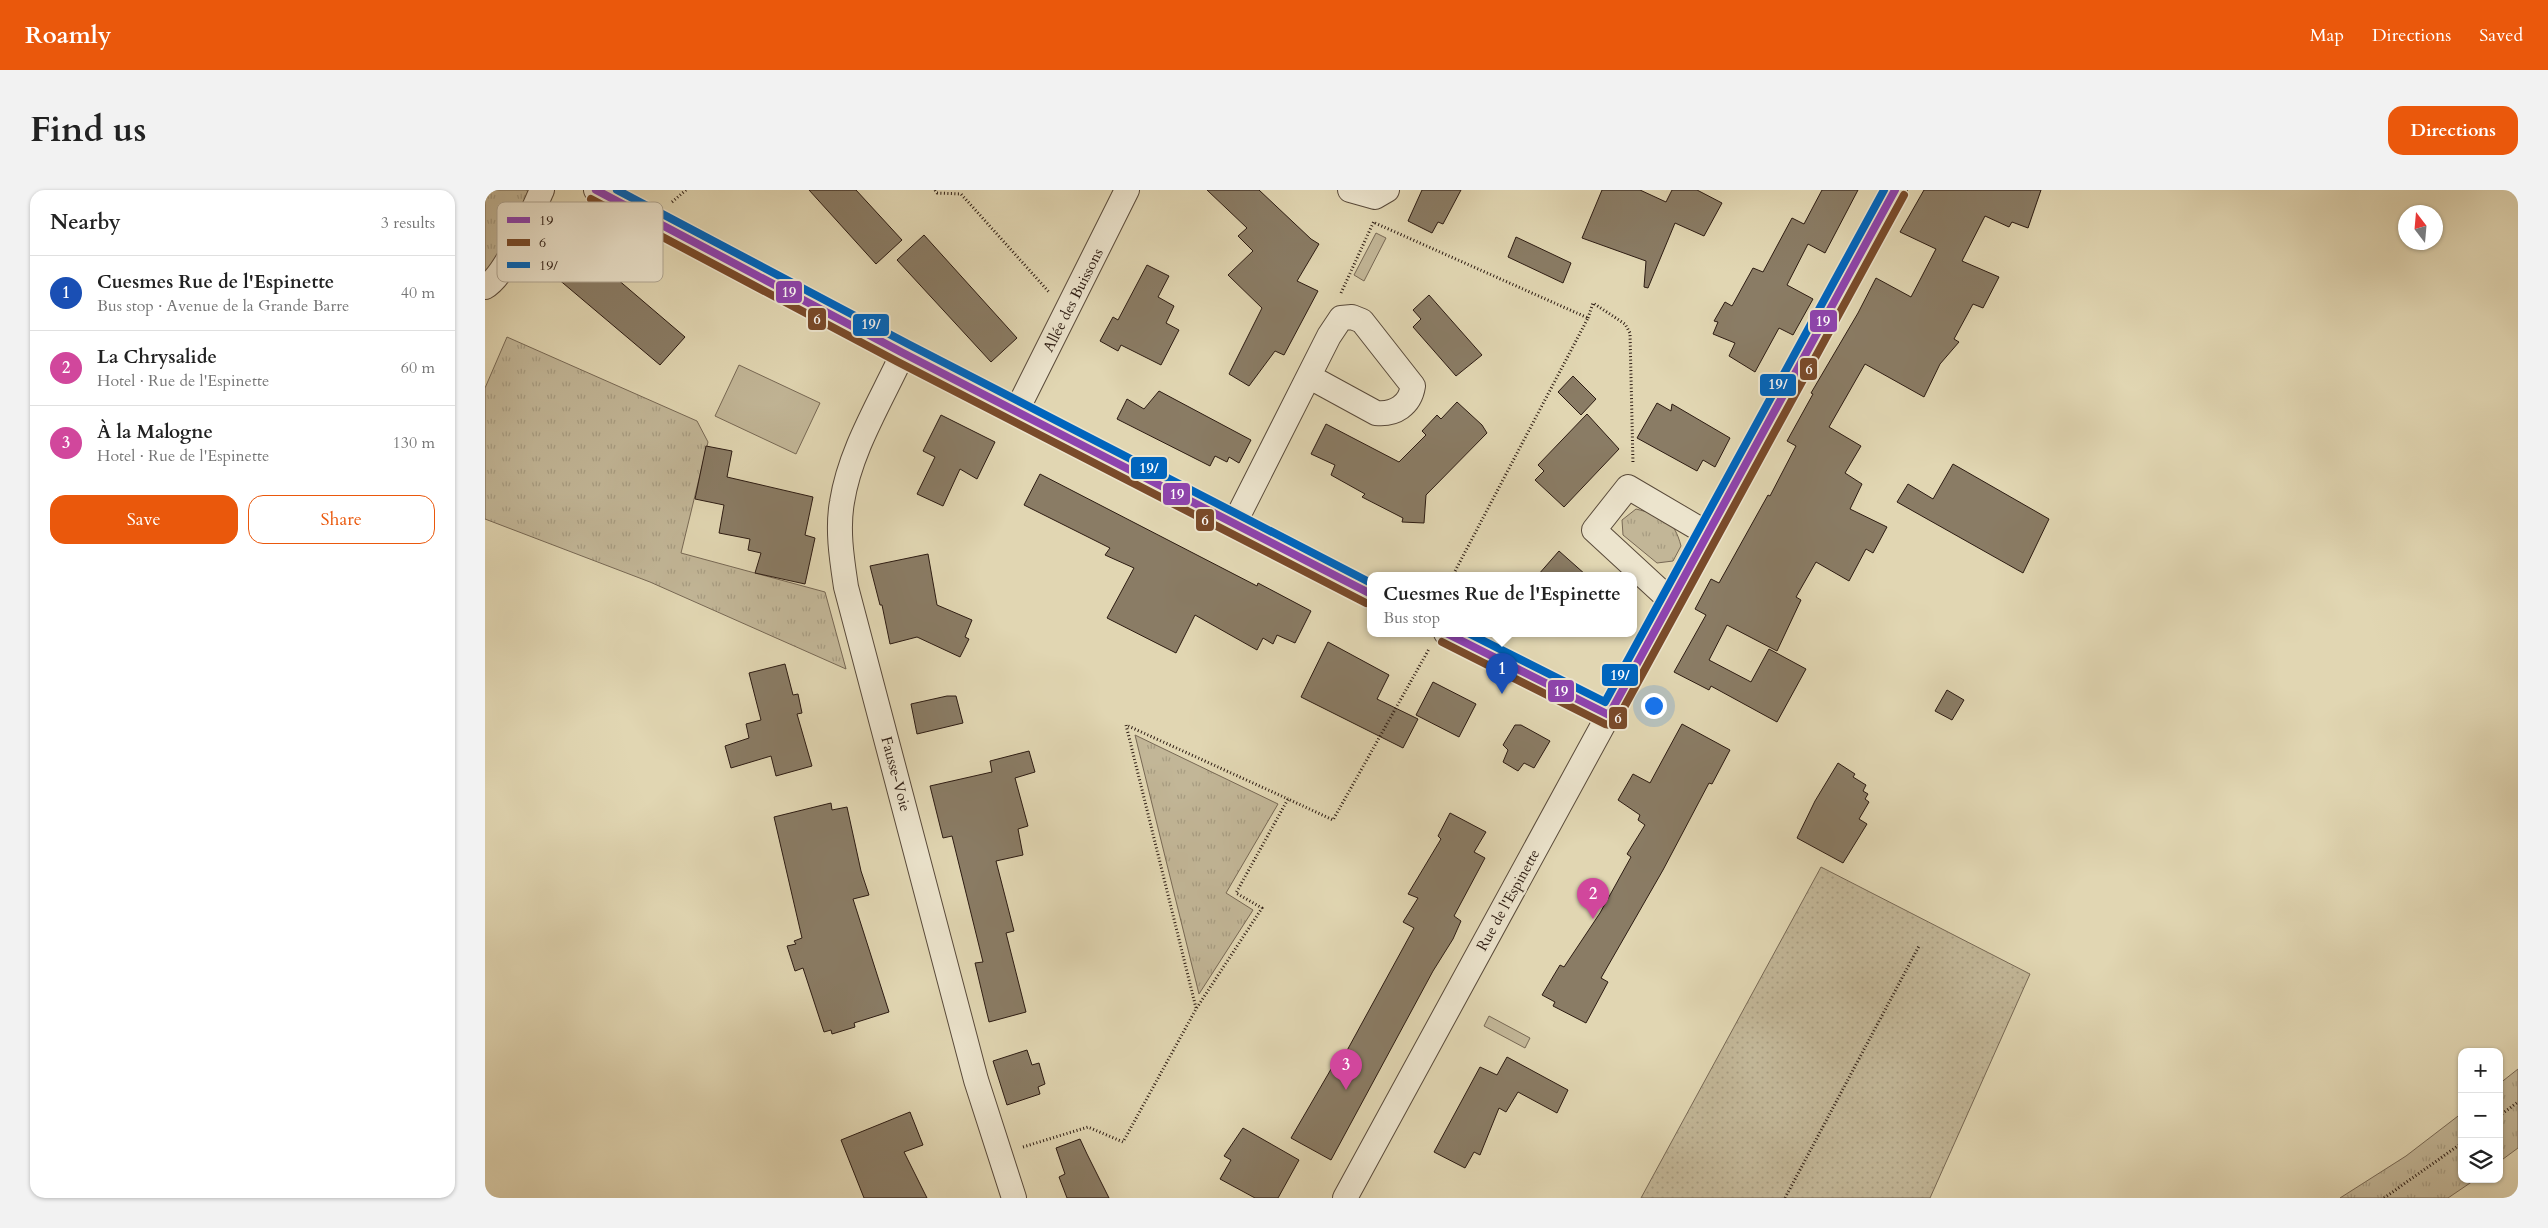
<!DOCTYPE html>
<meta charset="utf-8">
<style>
:root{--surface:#fff;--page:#f2f2f2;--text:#222;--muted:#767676;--line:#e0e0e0;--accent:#ea580c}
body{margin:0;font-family:Cardo,serif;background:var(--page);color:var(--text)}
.controls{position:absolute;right:15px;bottom:15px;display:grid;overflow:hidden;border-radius:10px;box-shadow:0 1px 4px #0004}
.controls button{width:45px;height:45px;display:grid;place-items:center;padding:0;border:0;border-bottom:1px solid var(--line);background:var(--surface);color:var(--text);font:25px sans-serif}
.compass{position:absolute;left:1913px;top:15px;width:45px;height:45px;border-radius:50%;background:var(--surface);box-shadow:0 1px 4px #0004;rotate:344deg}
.you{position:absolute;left:1168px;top:515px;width:18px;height:18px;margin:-12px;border:4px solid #fff;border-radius:50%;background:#1a73e8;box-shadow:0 0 0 8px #1a73e833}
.badge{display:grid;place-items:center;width:32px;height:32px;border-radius:50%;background:var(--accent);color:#fff;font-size:16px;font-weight:700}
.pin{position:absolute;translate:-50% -41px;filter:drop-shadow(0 1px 2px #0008)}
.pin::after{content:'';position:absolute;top:26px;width:18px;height:15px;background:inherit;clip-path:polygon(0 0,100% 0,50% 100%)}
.popup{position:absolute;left:882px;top:382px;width:270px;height:65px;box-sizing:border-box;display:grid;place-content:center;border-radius:10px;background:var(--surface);filter:drop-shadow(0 1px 4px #0005);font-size:16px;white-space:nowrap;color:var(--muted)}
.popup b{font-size:19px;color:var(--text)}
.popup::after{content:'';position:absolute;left:50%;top:100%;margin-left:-10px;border:10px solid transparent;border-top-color:var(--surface)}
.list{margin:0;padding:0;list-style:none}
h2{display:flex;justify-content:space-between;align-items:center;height:65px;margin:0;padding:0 20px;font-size:21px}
h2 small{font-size:16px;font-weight:400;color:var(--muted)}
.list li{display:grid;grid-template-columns:32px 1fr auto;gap:15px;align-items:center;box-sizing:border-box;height:75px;padding:0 20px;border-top:1px solid var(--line)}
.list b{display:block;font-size:19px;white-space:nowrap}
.list p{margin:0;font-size:16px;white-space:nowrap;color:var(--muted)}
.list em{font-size:16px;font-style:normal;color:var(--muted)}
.actions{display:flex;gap:10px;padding:15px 20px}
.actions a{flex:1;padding:11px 0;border:1px solid var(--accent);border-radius:15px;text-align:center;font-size:18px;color:var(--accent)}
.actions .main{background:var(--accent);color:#fff}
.icon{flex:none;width:28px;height:28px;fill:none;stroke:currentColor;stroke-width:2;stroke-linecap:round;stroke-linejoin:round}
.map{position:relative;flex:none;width:2033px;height:1008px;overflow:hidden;border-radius:15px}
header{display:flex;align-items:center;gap:30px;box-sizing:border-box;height:70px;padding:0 25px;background:var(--accent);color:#fff}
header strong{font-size:24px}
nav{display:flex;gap:28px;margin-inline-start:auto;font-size:18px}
.intro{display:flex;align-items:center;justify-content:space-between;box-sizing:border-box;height:120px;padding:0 30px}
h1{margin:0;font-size:35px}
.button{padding:12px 22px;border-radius:15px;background:var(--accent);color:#fff;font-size:18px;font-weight:700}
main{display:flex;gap:30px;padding:0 30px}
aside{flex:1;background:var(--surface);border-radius:15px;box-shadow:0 1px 4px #0004}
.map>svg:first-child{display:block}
</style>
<header>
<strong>Roamly</strong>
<nav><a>Map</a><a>Directions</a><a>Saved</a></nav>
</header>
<div class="intro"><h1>Find us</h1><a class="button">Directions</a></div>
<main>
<aside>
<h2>Nearby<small>3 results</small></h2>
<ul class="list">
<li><span class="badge" style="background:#1a4fb4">1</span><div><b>Cuesmes Rue de l'Espinette</b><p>Bus stop · Avenue de la Grande Barre</p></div><em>40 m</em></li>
<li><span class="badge" style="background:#d1479c">2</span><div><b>La Chrysalide</b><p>Hotel · Rue de l'Espinette</p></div><em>60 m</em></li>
<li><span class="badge" style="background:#d1479c">3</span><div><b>À la Malogne</b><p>Hotel · Rue de l'Espinette</p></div><em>130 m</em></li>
</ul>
<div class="actions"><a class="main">Save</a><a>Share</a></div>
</aside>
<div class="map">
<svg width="2033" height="1008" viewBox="0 0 2033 1008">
<defs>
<pattern id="grass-tufts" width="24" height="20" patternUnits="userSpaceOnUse" patternTransform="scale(1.25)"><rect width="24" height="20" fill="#c2b697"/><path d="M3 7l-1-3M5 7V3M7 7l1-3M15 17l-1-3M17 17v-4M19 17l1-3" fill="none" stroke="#a79c81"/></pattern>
<pattern id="garden-dots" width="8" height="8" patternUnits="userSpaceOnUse" patternTransform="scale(1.25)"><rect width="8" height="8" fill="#c2b697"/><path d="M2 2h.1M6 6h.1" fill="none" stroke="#a79c81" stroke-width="1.8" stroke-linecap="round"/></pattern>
</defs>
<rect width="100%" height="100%" fill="#e1d6b2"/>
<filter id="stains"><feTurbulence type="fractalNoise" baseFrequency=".004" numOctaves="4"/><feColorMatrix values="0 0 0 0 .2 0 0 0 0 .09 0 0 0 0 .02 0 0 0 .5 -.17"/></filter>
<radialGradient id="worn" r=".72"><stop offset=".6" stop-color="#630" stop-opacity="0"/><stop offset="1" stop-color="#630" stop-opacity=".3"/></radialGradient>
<!-- grass -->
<path fill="url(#grass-tufts)" stroke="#776854" d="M0 0H42L44 7 5 79 0 81Z
M22 147 212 231 223 252 196 363 340 402 361 479 165 392 0 329V198Z
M1151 319C1178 326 1189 329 1196 356L1188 371 1172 373 1138 345 1137 330Z
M650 545 793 614 741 703 768 720 714 804Z
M2033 879V958L2014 972V894Z
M1977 923V989H1991L1963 1008H1855L1921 966Z"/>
<!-- garden -->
<path fill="url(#garden-dots)" stroke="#776854" d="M1336 677 1545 784 1445 1008H1156Z"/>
<!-- pitch -->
<path fill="#c2b697" stroke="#776854" d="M891 43 901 48 879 91 869 85Z
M254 175 335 213 311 264 230 226Z
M1004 826 1045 848 1040 858 999 836Z"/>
<!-- building -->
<path fill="#8a7c65" stroke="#2c1b12" d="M324 0H371L417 50 391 74Z
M722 0H774L826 49 834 54 812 91 833 101 799 165 790 161 764 196 744 184 777 118 743 85 768 61 753 46 762 38Z
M937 0H976L958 34 953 32 947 43 923 31Z
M1117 0H1155L1181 12 1187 0H1212L1237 13 1219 46 1190 33 1163 98 1159 97 1161 71 1097 48Z
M1337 0H1373L1340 63 1323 54 1302 95 1328 109 1308 145 1294 138 1270 182 1244 166 1250 153 1228 144 1233 132 1229 131 1240 112 1247 116 1268 78 1278 82 1307 28 1319 34Z
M1439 0H1556L1543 38 1527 32 1524 37 1500 26 1477 71 1514 87 1498 118 1488 114 1469 149 1474 152 1455 174 1439 207 1380 174 1344 237 1376 256 1360 283 1377 294 1365 319 1402 337 1388 363 1381 359 1364 391 1331 372 1311 407 1316 410 1292 461 1242 435 1224 470 1266 492 1284 459 1321 479 1292 532 1226 496 1224 500 1189 482 1221 425 1210 419 1226 389 1234 393 1283 305 1285 306 1311 256 1302 251 1328 204 1326 203 1373 123 1391 88 1426 107 1436 88 1451 59 1415 42Z
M439 45 532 148 506 172 412 70Z
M1031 47 1086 73 1078 93 1023 67Z
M97 59 200 147 175 175 72 88Z
M662 75 684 86 673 107 689 116 681 133 694 140 676 175 636 155 633 161 615 151 628 127 633 130Z
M944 105 997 165 971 186 928 137 936 129 928 120Z
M1088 186 1111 209 1096 225 1073 202Z
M674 201 766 250 754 273 744 267 742 272 730 266 725 276 632 229 642 209 659 219Z
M972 212 997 235 1002 243 941 305 939 333 917 332 918 328 877 307 880 304 846 285 850 275 826 264 841 234 914 272 941 245 937 241 952 225 956 229Z
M1172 213 1186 221 1187 214 1245 248 1230 277 1218 270 1212 281 1152 248Z
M1102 224 1134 259 1079 317 1050 290 1059 281 1053 275Z
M456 225 510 252 492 289 475 279 458 316 432 304 450 267 438 261Z
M221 256 247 261 242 287 328 307 320 345 330 348 320 394 270 383 276 363 263 360 265 349 234 343 239 315 210 309Z
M1468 274 1564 329 1538 383 1412 312 1423 294 1448 309Z
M555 284 772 396 773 393 826 421 810 453 792 445 788 454 778 448 772 460 710 425 691 463 622 428 649 378 620 365 625 358 539 315Z
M1074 361 1101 385H1053Z
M443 364 452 415 487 430 480 447 484 449 475 467 432 447 405 454 397 415H395L385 376Z
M843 452 904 485 892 509 933 529 918 558 816 507Z
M300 474 308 505 313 504 317 523 312 524 327 576 291 586 286 566 246 578 240 556 264 548 261 534 276 530 264 483Z
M948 492 991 514 974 547 931 525Z
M1462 500 1479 510 1467 530 1450 521Z
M462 506H471L478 533 432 544 426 514Z
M1197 534 1245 560 1227 594 1224 593 1178 680 1116 788 1123 792 1101 833 1068 816 1070 812 1057 805 1075 775 1079 777 1115 723 1146 667 1142 664 1160 635 1153 630 1155 625 1133 610 1148 584 1165 593Z
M1030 535H1036L1065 551 1049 578 1039 573 1033 581 1018 572 1023 560 1018 555Z
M544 561 550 582 530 588 543 636 533 639 538 665 511 671 529 741 521 743 541 822 504 832 490 773 498 772 467 646 458 648 445 596 507 582 505 571Z
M1353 573 1370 584 1368 587 1381 595 1378 601 1383 604 1380 609 1384 612 1374 629 1382 634 1358 673 1312 648 1330 611Z
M346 613 347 620 362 617 376 681 384 705 368 709 404 822 369 833 370 837 347 844 346 840 339 842 318 778 310 781 302 756 311 754 309 751 317 748 289 627Z
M965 623 1001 642 989 662 1000 668 969 726 976 731 968 749 948 781 846 970 806 948 849 874 853 877 929 738 918 732 933 708 923 704 956 649 953 646Z
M542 860 547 875 554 873 560 894 553 897 555 904 522 915 508 871Z
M1022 867 1083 900 1072 923 1033 902 1021 922 1014 918 995 965 989 962 980 978 949 962 995 877 1012 885Z
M425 922 438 955 419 962 442 1008H379L356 950Z
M758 938 814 970 793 1008H770L735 989 746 970 739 966Z
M595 949 602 964 624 1008H582L574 987 580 984 571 958Z"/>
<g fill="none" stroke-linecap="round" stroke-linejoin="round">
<defs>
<path id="street" d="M111 0 418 163 532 220 886 404
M865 0 890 7 902 0
M0 97C21 86 46 24 57 0
M418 163C396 211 365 260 357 312 352 340 357 370 361 397L491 890 529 1008
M532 220 642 0
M749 334 844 146 856 128 867 127 877 131 928 196C925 215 910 225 891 223L825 187
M1186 411 1109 340 1143 297 1223 344
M961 443 1124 525
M860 1008 1410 0"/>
</defs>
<!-- street casing -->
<use href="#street" stroke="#594a3a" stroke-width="26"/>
<!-- path -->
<path stroke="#2c1b12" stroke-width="3" stroke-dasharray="1 2.5" stroke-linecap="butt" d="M450 0 452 3 476 4 564 102
M187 12 201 0
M890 33 1103 128 968 385
M856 103 889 31
M1103 128 1108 113 1140 134 1145 143 1148 274
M711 818 641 535 803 609
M2014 926 2033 912
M538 957 603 937 638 952 711 819 777 718 751 703 803 609 848 630 944 459
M1300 1008 1434 756
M1899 1008 1977 953"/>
<!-- street -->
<use href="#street" stroke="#ece4cd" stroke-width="24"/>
<defs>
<path id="bus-1" d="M111 0 418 163 886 404
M961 443 1124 525
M1124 525 1410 0"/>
<path id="bus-2" d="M106 9 413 172 881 413
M957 452 1120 534 1125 535 1131 532 1419 5"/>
<path id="bus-3" d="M132 0 423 154 886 393
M983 443 1120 512 1399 0"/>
</defs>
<!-- bus-1 casing -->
<use href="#bus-1" stroke="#ece4cd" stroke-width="11"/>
<!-- bus-2 casing -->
<use href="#bus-2" stroke="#ece4cd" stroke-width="11"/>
<!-- bus-3 casing -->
<use href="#bus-3" stroke="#ece4cd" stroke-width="11"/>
<!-- bus-1 -->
<use href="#bus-1" stroke="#8e44ad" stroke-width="8"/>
<!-- bus-2 -->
<use href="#bus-2" stroke="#7a4b2a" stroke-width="8"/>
<!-- bus-3 -->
<use href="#bus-3" stroke="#0065bd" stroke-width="8"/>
</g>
<g text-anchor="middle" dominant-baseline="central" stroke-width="4.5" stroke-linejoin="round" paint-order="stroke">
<!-- street labels -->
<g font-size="15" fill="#2c1b12" stroke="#ece4cd">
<text transform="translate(588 110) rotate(-63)">Allée des Buissons</text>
<text transform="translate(411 584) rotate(75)">Fausse-Voie</text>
<text transform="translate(1023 710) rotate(-61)">Rue de l'Espinette</text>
</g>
</g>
<!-- legend -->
<rect x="12" y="12" width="166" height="80" rx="8" fill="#ece4cd" stroke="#b2a895" stroke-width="1"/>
<rect x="22" y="27" width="23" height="6" fill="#8e44ad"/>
<rect x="22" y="49" width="23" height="7" fill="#7a4b2a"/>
<rect x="22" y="72" width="23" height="6" fill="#0065bd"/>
<g font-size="14" fill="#2c1b12">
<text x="54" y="35">19</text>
<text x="54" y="57">6</text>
<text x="54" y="80">19/</text>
</g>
<g stroke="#ece4cd" stroke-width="2">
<rect x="290" y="90" width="28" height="24" rx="5" fill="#8e44ad"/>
<rect x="322" y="117" width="20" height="24" rx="5" fill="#7a4b2a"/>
<rect x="1324" y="119" width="29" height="24" rx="5" fill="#8e44ad"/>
<rect x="367" y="123" width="38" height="24" rx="5" fill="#0065bd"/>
<rect x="1314" y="167" width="19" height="24" rx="5" fill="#7a4b2a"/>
<rect x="1274" y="183" width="38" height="24" rx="5" fill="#0065bd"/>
<rect x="645" y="266" width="38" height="24" rx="5" fill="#0065bd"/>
<rect x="677" y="292" width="29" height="24" rx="5" fill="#8e44ad"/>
<rect x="710" y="318" width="20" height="24" rx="5" fill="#7a4b2a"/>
<rect x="1116" y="473" width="38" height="24" rx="5" fill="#0065bd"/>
<rect x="1062" y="489" width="28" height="24" rx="5" fill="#8e44ad"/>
<rect x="1123" y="516" width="20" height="24" rx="5" fill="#7a4b2a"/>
</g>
<g font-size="14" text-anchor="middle" font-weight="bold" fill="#fff">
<text x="304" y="107">19</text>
<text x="332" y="134">6</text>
<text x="1338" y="136">19</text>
<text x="386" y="139">19/</text>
<text x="1324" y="184">6</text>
<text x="1293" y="199">19/</text>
<text x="664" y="283">19/</text>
<text x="692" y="309">19</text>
<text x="720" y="335">6</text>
<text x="1135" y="490">19/</text>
<text x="1076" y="506">19</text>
<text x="1133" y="533">6</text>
</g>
<rect width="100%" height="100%" filter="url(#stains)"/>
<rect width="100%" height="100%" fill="url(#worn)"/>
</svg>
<div class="controls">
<button>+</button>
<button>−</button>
<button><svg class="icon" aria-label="layers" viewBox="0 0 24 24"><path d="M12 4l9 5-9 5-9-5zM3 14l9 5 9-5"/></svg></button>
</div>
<svg class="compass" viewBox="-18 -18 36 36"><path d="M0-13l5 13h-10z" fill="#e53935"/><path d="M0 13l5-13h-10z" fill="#767676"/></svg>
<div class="you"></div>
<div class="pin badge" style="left:1017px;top:504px;background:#1a4fb4">1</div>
<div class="popup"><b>Cuesmes Rue de l'Espinette</b>Bus stop</div>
<div class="pin badge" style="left:1108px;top:729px;background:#d1479c">2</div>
<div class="pin badge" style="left:861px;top:900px;background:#d1479c">3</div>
</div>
</main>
